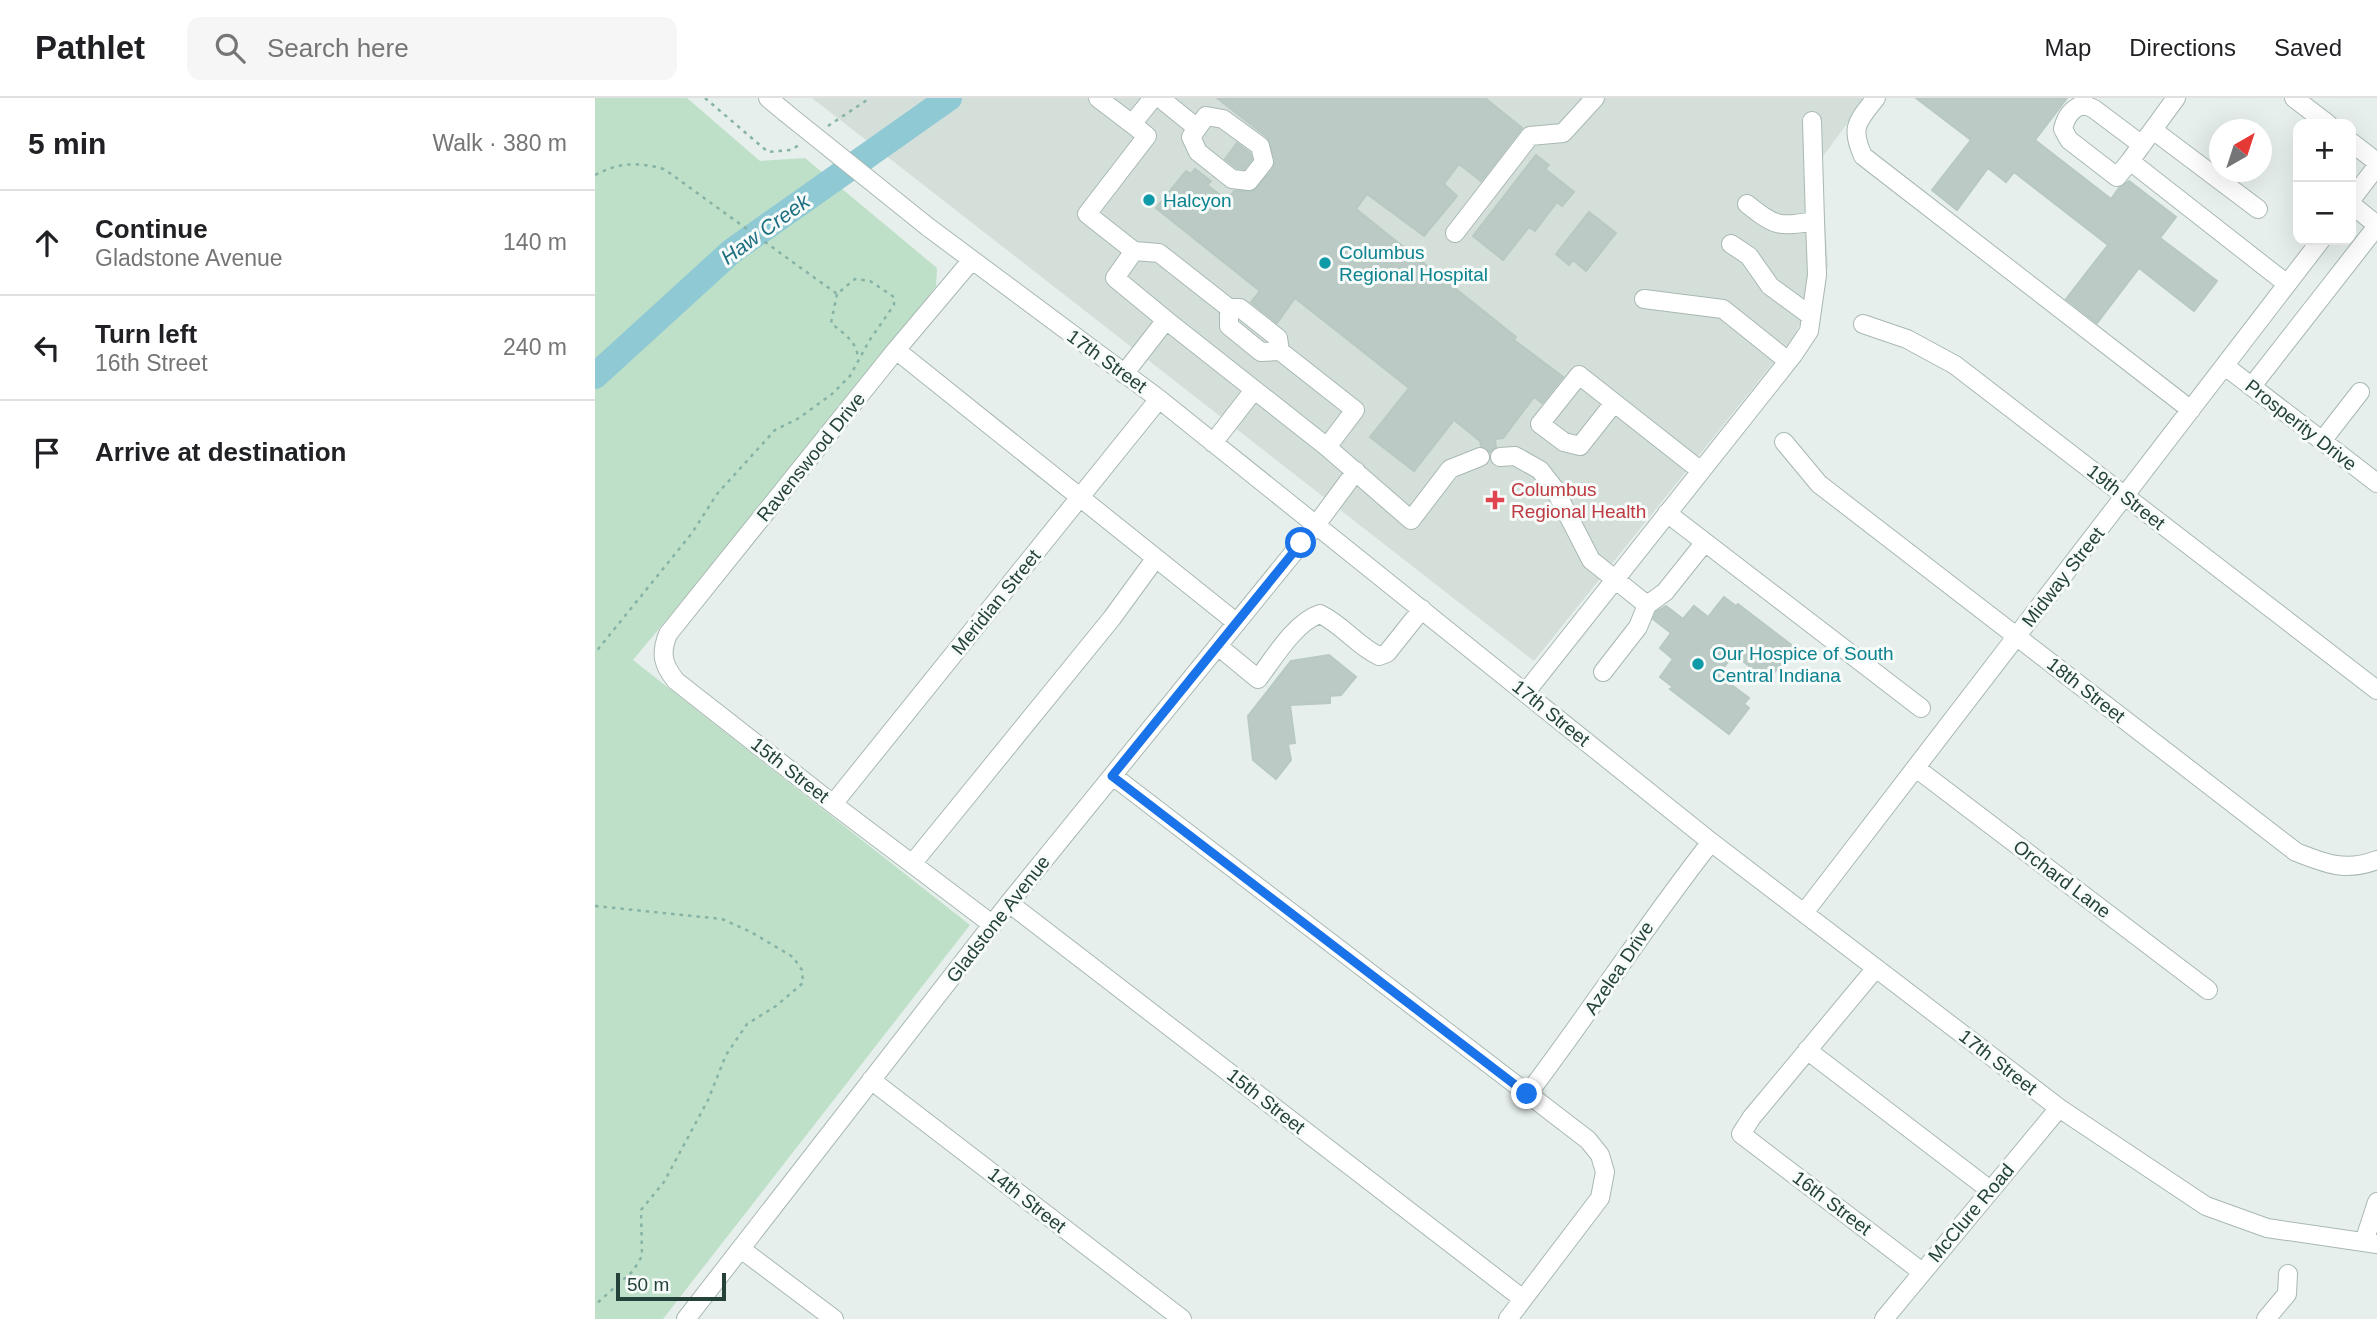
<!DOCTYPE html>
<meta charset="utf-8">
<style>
:root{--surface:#fff;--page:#f6f6f6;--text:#202124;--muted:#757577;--line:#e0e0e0}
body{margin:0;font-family:Arial,sans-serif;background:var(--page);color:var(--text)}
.controls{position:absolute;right:21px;top:21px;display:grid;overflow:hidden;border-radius:14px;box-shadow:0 7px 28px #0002}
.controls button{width:63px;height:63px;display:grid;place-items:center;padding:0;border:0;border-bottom:2px solid var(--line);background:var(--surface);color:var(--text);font:35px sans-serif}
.compass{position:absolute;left:1614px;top:21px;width:63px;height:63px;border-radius:50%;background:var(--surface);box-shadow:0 7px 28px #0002;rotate:39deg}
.scale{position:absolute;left:21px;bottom:18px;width:110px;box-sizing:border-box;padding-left:7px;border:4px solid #24423a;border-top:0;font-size:19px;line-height:24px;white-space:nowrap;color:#24423a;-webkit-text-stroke:5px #f7fbf9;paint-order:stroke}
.stop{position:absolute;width:21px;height:21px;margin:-16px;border:5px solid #1a73e8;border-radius:50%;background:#fff}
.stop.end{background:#1a73e8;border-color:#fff;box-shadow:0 2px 7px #0008}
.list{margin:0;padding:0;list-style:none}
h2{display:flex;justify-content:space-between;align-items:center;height:91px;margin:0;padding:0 28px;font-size:30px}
h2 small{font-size:23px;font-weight:400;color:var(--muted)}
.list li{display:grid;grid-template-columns:46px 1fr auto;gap:21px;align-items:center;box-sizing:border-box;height:105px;padding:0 28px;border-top:2px solid var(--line)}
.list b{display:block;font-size:26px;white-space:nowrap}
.list p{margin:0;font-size:23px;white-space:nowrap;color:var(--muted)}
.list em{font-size:23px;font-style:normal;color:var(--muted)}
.icon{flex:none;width:38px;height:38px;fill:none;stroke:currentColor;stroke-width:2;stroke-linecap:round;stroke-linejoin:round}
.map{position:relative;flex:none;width:1782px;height:1221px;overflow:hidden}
header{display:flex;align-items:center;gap:42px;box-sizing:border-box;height:98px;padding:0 35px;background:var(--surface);border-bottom:2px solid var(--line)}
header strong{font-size:33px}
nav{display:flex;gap:38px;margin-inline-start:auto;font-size:24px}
.search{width:490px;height:63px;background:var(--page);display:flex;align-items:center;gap:18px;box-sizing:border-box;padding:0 24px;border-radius:14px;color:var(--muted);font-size:26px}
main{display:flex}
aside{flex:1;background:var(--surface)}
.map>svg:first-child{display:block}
</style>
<header>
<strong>Pathlet</strong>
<div class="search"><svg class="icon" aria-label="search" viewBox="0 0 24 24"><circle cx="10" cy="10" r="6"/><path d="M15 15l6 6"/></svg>Search here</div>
<nav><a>Map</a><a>Directions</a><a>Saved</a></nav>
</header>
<main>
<aside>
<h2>5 min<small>Walk · 380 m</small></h2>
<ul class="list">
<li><svg class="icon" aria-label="ahead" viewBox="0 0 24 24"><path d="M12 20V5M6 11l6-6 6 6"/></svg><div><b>Continue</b><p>Gladstone Avenue</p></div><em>140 m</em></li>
<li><svg class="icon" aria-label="left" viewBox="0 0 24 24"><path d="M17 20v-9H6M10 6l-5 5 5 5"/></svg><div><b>Turn left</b><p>16th Street</p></div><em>240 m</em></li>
<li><svg class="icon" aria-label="arrive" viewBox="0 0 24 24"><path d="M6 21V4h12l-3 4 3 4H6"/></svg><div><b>Arrive at destination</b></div></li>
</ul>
</aside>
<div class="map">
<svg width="1782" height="1221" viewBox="0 0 1782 1221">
<rect width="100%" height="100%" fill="#e6efeb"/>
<!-- built -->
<path fill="#d4dfda" d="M217 0H1271L1226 61 1233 169 1198 240 939 563Z"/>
<!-- green -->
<path fill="#bfe0c8" d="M0 0H92L165 63 210 60 342 170 341 188 276 276 38 562 375 827 68 1221H0Z"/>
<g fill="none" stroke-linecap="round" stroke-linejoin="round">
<!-- river -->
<path stroke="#8ec9d4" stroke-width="26" d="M0 278 137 153 354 0"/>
</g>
<!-- building -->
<path fill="#bbcac4" stroke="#b8c9c2" stroke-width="2" d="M622 0H890L927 30 886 83 864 66 849 86 862 98 829 138 772 96 761 111 921 239 919 242 968 279 947 305 939 299 908 340 900 341 901 349 895 354 886 348 885 343 859 322 819 373 775 339 814 290 700 200 682 225 656 204 665 193 561 110 591 73 596 76 600 71 616 83 612 87 632 102 639 93H659L678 71 680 61 672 39Z
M1321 0H1472L1440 42 1516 101 1524 90 1534 83 1581 119 1565 140 1622 183 1599 213 1544 170 1502 225 1471 201 1513 147 1419 74 1411 84 1393 70 1362 112 1337 92 1376 42Z
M642 45 655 55 657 61 649 71 642 70 630 61Z
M941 57 954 67 950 71 979 94 967 108 962 104 940 133 934 129 908 162 878 138Z
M994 114 1021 135 991 173 978 162 974 167 961 156Z
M1129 499 1141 508 1143 506 1199 549 1179 575 1174 571 1168 579 1139 556 1123 577 1154 600 1149 606 1154 610 1134 636 1075 591 1078 589 1065 579 1078 561 1065 550 1076 535 1058 521 1061 514 1071 508 1088 521 1099 508 1113 519Z
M734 557 761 579 746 597 735 598V605L695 607 700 645 693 646 696 662 681 681 658 662 653 618 696 563Z"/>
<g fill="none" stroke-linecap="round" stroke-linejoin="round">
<defs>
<path id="minor" d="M173 0 191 15
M503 0 537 26
M558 0 537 26 552 38 492 116 539 153 564 155 634 210V228L666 254 685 253 760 312 732 349
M565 0 602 30
M1281 0C1262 24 1255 29 1268 58L1596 312
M1581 0 1535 63 1692 186
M1699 0 1733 26
M611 18 628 21 665 48 669 64 654 83 637 81 603 54 596 39Z
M1558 32 1663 111
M1756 44 1782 64
M1535 63 1522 79 1474 42 1468 31C1471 18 1476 12 1488 6L1499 11 1547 47
M1756 102 1782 68
M1152 106C1181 129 1183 129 1220 123L1217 23
M1756 106 1782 127
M333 129 564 301 1116 744 1464 1010 1611 1108 1672 1130 1782 1146
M860 135 935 38 968 35 1000 0
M1136 146 1154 158 1175 188 1216 218
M539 153 520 180 571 222
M376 163 301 252 73 536C65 556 68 567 81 583L238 706 398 827
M1049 201 1128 211 1193 263
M634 210H645L683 240 685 253
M1268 226 1312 241 1360 267 1782 592
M301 252 642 525
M1630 268 1782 385
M529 276 571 222 732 349 816 422 855 371 885 359
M1657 288 1782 128
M1019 305 985 348 969 344 945 326 984 277 1106 373
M1727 343 1765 294
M1189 344 1224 386 1701 754C1731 766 1751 774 1782 762
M618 345 659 292
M905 359 920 358 945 372 959 390 996 462 1052 507
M1072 415 1326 610
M623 548 663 581C679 560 700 524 725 516 748 527 762 548 784 558L792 555 827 511
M1008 574 1043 529 1052 507 1070 494 1110 444
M931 594 1198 257 1214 233 1222 177 1220 123
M1321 670 1613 892
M518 678 993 1042 1005 1057 1010 1074 1005 1100 913 1221
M238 706 564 301
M317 766 517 520 560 461
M414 805 928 1201
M1209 815 1726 142
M1281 870 1157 1019 1146 1036 1327 1174
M1212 952 1395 1092
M276 982 587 1221
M932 997C996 913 1052 825 1116 744
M1769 1144 1782 1104
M146 1151 239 1221
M91 1221 414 805 721 427 761 373
M1289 1221 1464 1010
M1671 1221 1692 1196 1693 1176"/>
</defs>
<!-- minor casing -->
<use href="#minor" stroke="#a8b8b2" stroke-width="20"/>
<!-- path -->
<path stroke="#86b3a5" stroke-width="2.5" stroke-dasharray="3.5 5" stroke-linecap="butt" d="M110 0 173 54 196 52 204 47
M233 28 275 0
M0 77C25 64 42 64 69 71L242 196 260 181 275 183 299 199V207L274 243 255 278 237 296 204 320 180 332 122 396 97 435 0 555
M242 196 236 225C249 236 262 243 263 261
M0 808 127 821 156 834 198 859 207 872 208 885 181 908 152 926 131 957 113 1002 69 1084 46 1112 47 1158 38 1173 0 1207"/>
<!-- minor -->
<use href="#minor" stroke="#fff" stroke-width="18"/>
<defs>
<path id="minor-bridge" d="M191 15 333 129"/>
</defs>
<!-- minor-bridge casing -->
<use href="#minor-bridge" stroke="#a8b8b2" stroke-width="20" stroke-linecap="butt"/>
<!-- minor-bridge -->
<use href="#minor-bridge" stroke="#fff" stroke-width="18"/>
</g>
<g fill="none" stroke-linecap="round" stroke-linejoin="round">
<!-- route -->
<path stroke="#1a73e8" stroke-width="9" d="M706 445 517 678 932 996"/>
</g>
<!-- markers -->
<g fill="#0f9aa8" stroke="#f7fbf9" stroke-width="2.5">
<circle cx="554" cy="102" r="7"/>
<circle cx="730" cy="165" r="7"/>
<circle cx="1103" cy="566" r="7"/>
</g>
<path fill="#e0444e" stroke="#f7fbf9" stroke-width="2.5" d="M896.5 391.5h7v7h7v7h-7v7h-7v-7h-7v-7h7z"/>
<g text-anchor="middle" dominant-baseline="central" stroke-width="6" stroke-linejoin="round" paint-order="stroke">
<!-- culture labels -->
<g font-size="19" fill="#0d838f" stroke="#f7fbf9" text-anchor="start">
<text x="568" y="102">Halcyon</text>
<text x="744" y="154">Columbus<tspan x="744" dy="22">Regional Hospital</tspan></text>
<text x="1117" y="555">Our Hospice of South<tspan x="1117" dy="22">Central Indiana</tspan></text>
</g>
<!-- street labels -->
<g font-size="19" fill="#24423a" stroke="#f7fbf9">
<text transform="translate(512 263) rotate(36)">17th Street</text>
<text transform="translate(1706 327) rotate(38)">Prosperity Drive</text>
<text transform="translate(216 359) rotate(-51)">Ravenswood Drive</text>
<text transform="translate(1531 399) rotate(38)">19th Street</text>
<text transform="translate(1468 479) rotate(-52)">Midway Street</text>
<text transform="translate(401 504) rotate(-51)">Meridian Street</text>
<text transform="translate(1491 592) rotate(38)">18th Street</text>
<text transform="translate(956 615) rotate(39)">17th Street</text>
<text transform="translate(195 672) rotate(38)">15th Street</text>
<text transform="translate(1467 781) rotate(37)">Orchard Lane</text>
<text transform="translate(403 821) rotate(-52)">Gladstone Avenue</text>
<text transform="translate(1024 870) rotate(-56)">Azelea Drive</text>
<text transform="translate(1403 964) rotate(38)">17th Street</text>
<text transform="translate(671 1003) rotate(38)">15th Street</text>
<text transform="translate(432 1102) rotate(38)">14th Street</text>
<text transform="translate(1237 1105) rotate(37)">16th Street</text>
<text transform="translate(1376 1115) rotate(-50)">McClure Road</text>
</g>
<!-- health labels -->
<g font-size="19" fill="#be3a42" stroke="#f7fbf9" text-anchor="start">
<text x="916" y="391">Columbus<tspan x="916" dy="22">Regional Health</tspan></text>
</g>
<!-- water labels -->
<g font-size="21" font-style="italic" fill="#1c6f80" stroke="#f7fbf9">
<text transform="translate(170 131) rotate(-36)">Haw Creek</text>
</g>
</g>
</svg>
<div class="controls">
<button>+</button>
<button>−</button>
</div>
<svg class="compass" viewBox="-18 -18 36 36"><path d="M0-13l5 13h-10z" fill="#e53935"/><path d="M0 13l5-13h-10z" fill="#757577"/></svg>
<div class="scale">50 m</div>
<div class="stop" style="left:706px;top:445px"></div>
<div class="stop end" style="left:932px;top:996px"></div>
</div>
</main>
